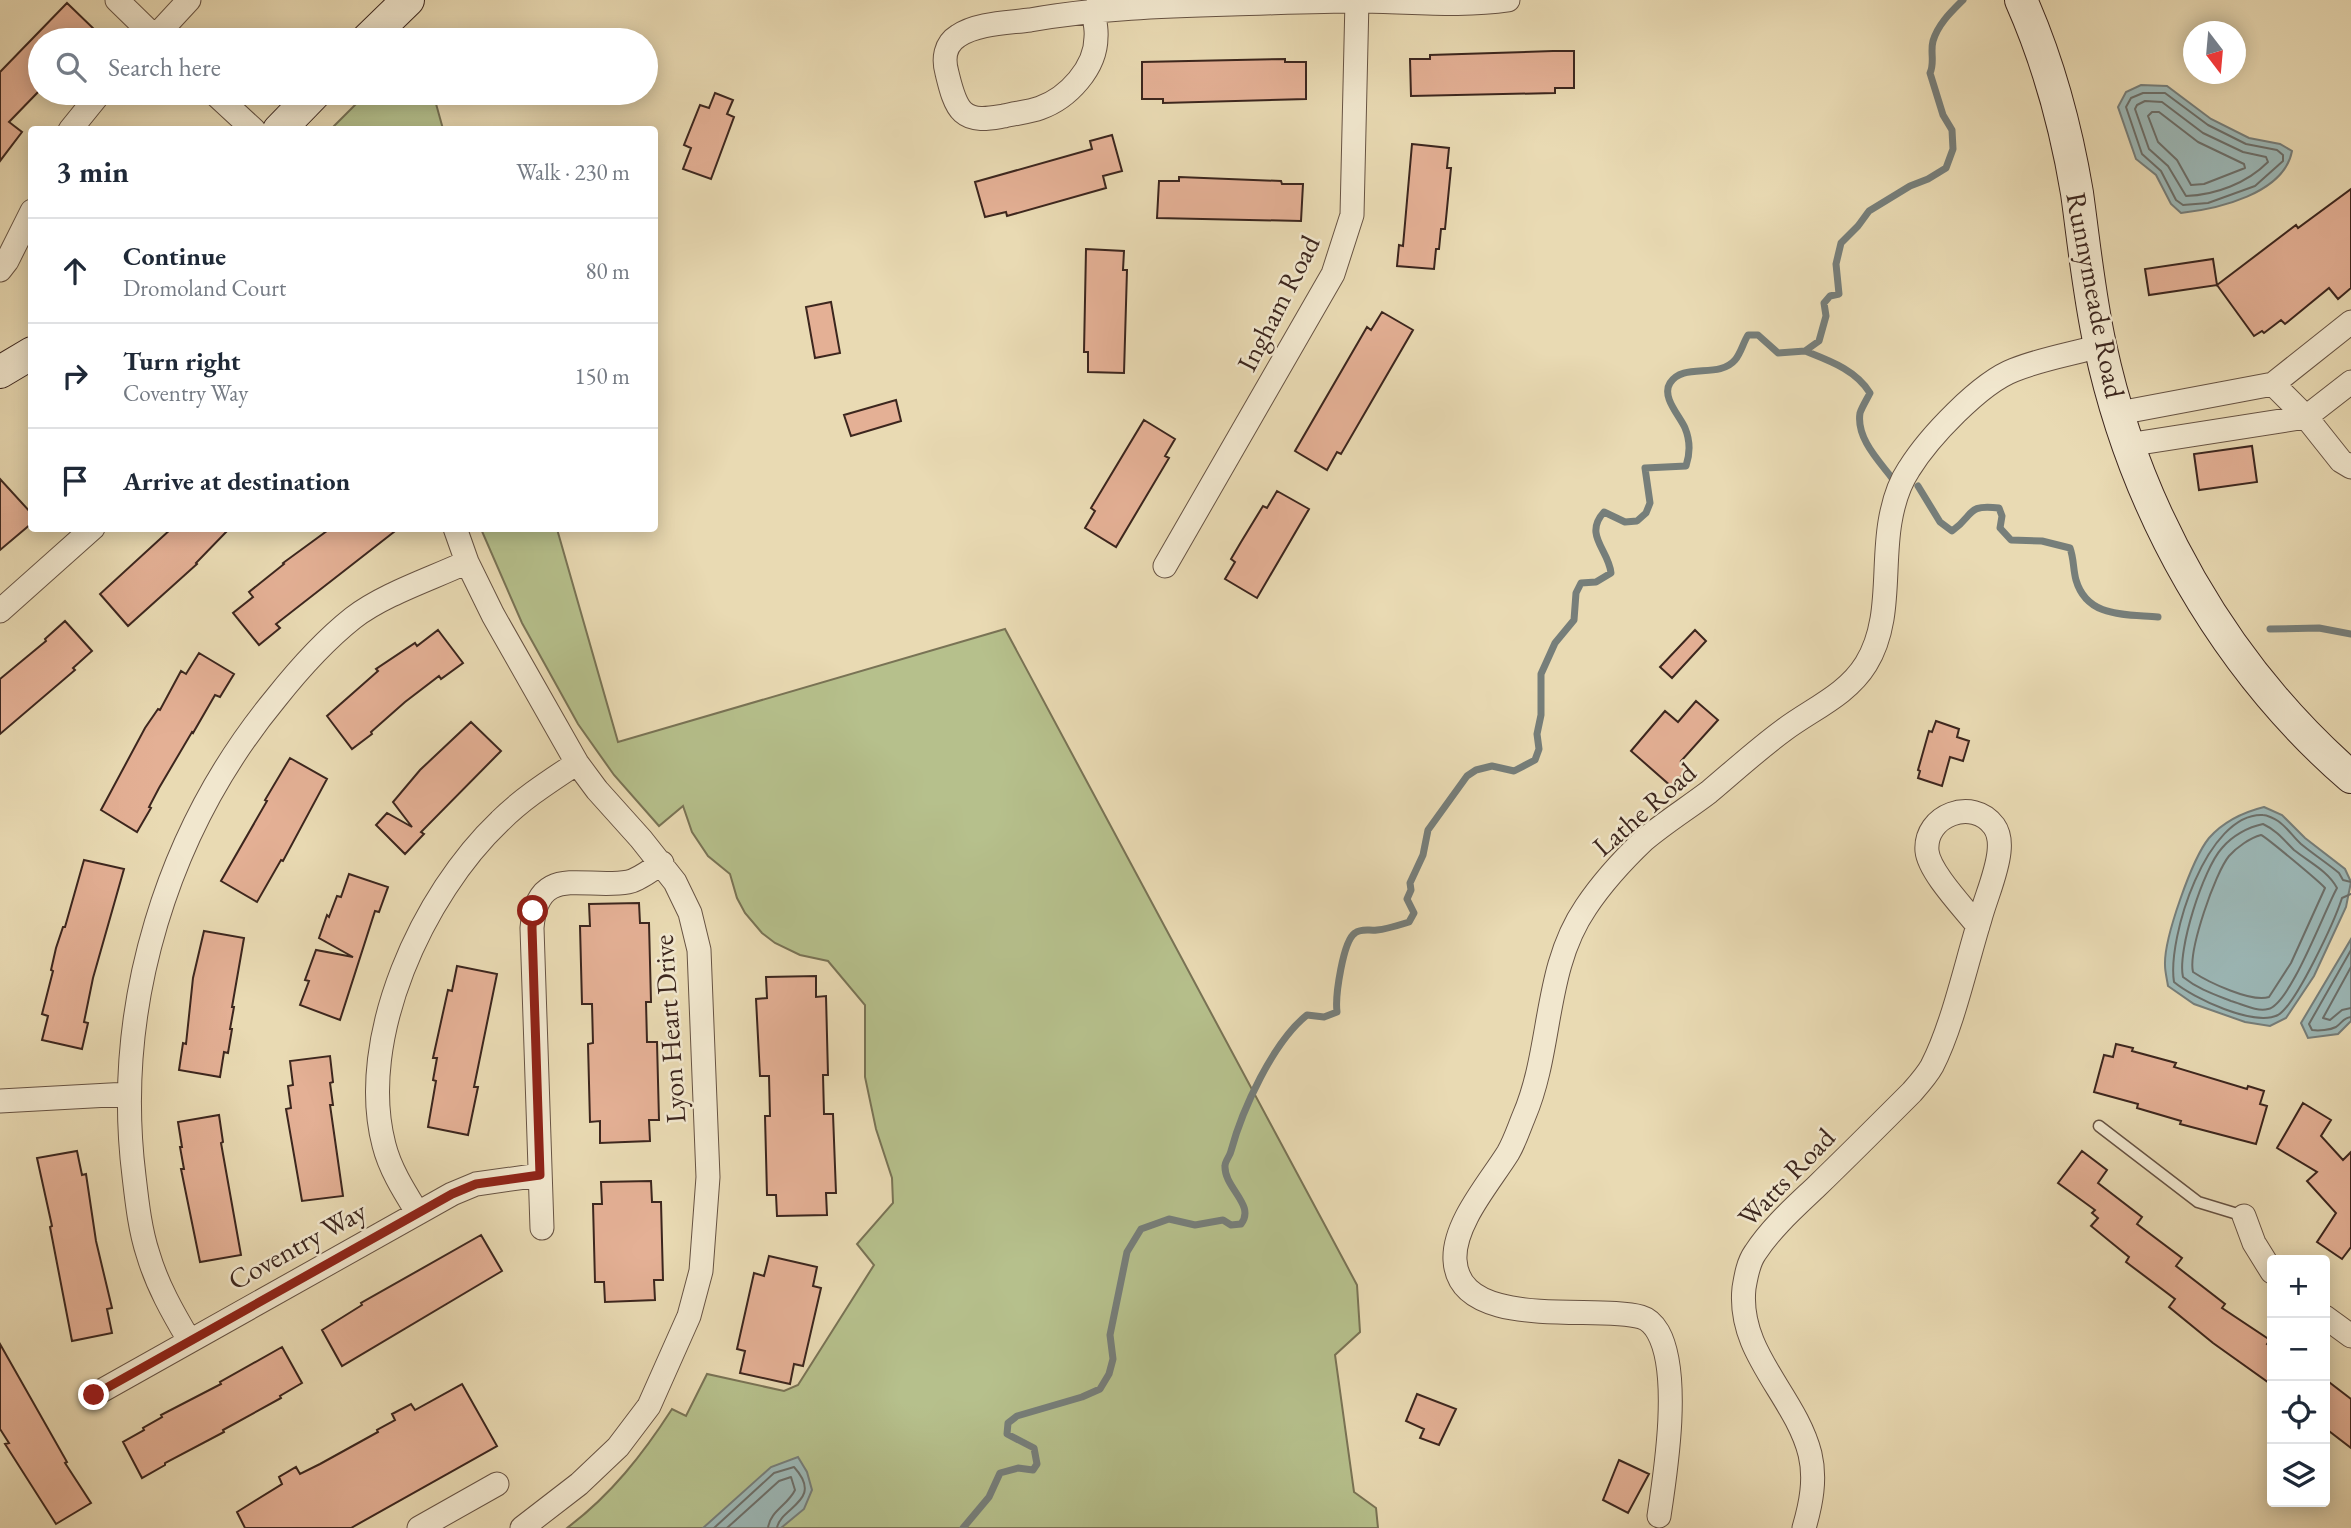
<!DOCTYPE html>
<meta charset="utf-8">
<style>
:root{--surface:#fff;--page:#f2f2f3;--text:#1f2937;--muted:#747a83;--line:#e0e1e3}
body{margin:0;font-family:"EB Garamond",serif;background:var(--page);color:var(--text)}
.controls{position:absolute;right:21px;bottom:21px;display:grid;overflow:hidden;border-radius:7px;box-shadow:0 4px 18px #0003}
.controls button{width:63px;height:63px;display:grid;place-items:center;padding:0;border:0;border-bottom:2px solid var(--line);background:var(--surface);color:var(--text);font:35px sans-serif}
.compass{position:absolute;left:2183px;top:21px;width:63px;height:63px;border-radius:50%;background:var(--surface);box-shadow:0 4px 18px #0003;rotate:164deg}
.stop{position:absolute;width:21px;height:21px;margin:-16px;border:5px solid #8f2418;border-radius:50%;background:#fff}
.stop.end{background:#8f2418;border-color:#fff;box-shadow:0 2px 7px #0008}
.list{margin:0;padding:0;list-style:none}
h2{display:flex;justify-content:space-between;align-items:center;height:91px;margin:0;padding:0 28px;font-size:30px}
h2 small{font-size:23px;font-weight:400;color:var(--muted)}
.list li{display:grid;grid-template-columns:46px 1fr auto;gap:21px;align-items:center;box-sizing:border-box;height:105px;padding:0 28px;border-top:2px solid var(--line)}
.list b{display:block;font-size:26px;white-space:nowrap}
.list p{margin:0;font-size:23px;white-space:nowrap;color:var(--muted)}
.list em{font-size:23px;font-style:normal;color:var(--muted)}
.icon{flex:none;width:38px;height:38px;fill:none;stroke:currentColor;stroke-width:2;stroke-linecap:round;stroke-linejoin:round}
.map{position:relative;flex:none;width:2351px;height:1528px;overflow:hidden}
.search{position:absolute;background:var(--surface);box-shadow:0 4px 18px #0003;left:28px;top:28px;width:630px;height:77px;display:flex;align-items:center;gap:18px;box-sizing:border-box;padding:0 24px;border-radius:38px;color:var(--muted);font-size:26px}
.panel{position:absolute;background:var(--surface);box-shadow:0 4px 18px #0003;left:28px;top:126px;width:630px;height:406px;border-radius:7px}
.map>svg:first-child{display:block}
</style>
<div class="map">
<svg width="2351" height="1528" viewBox="0 0 2351 1528">
<rect width="100%" height="100%" fill="#e9dab3"/>
<filter id="stains"><feTurbulence type="fractalNoise" baseFrequency=".00286" numOctaves="4"/><feColorMatrix values="0 0 0 0 .2 0 0 0 0 .09 0 0 0 0 .02 0 0 0 .5 -.17"/></filter>
<radialGradient id="worn" r=".72"><stop offset=".6" stop-color="#630" stop-opacity="0"/><stop offset="1" stop-color="#630" stop-opacity=".3"/></radialGradient>
<!-- green -->
<path fill="#b6c08c" stroke="#797355" stroke-width="2" d="M367 93H433L443 129H331Z
M481 529H557L618 742 1005 629 1357 1285 1360 1332 1335 1355 1354 1492 1376 1508 1378 1528H567C611 1495 643 1454 672 1409L686 1416 707 1374 784 1391 798 1385 874 1265 857 1244 893 1203 892 1178 876 1129 865 1077V1005L828 961 800 955 775 943 762 933 745 913 737 898 730 874 708 856 692 832 683 806 659 826 614 775 578 724 522 623Z"/>
<!-- water -->
<path fill="#9cb8b7" stroke="#767e7a" stroke-width="2" d="M2141 85 2167 86 2211 119 2249 138 2280 144 2292 151C2284 194 2217 209 2181 213L2171 204 2156 175 2136 159 2118 107 2126 92Z
M2264 807 2282 815 2305 838 2345 869 2351 882 2346 907 2314 976 2286 1018 2270 1026 2245 1022 2194 1004 2168 986C2167 979 2165 972 2165 965 2164 938 2192 859 2209 838 2224 821 2244 812 2264 807Z
M2351 939V1021L2338 1034 2308 1038 2301 1023Z
M798 1457 807 1472 812 1490 804 1509 781 1528H703L771 1467Z"/>
<g fill="none" stroke-linecap="round" stroke-linejoin="round">
<!-- shore -->
<path stroke="#6c6f6a" stroke-width="2" d="M2143 93H2165L2208 125 2246 144 2277 150 2283 155V161L2255 186 2208 203 2183 205 2176 200 2161 171 2142 154 2126 107 2131 98Z
M2145 101 2162 102 2203 133 2243 152 2266 157 2268 162C2247 183 2216 195 2186 196L2168 166 2149 149 2135 109 2137 105Z
M2152 112H2159L2198 142 2244 164 2245 168 2204 184 2191 185 2177 160 2158 142 2148 116Z
M2263 824C2276 830 2284 840 2294 850 2309 862 2328 871 2337 888 2325 909 2290 1005 2268 1009 2257 1012 2242 1004 2231 1001 2213 994 2198 989 2183 977 2177 951 2203 869 2222 848 2232 836 2248 827 2263 824Z
M2261 835C2266 837 2320 882 2325 888L2291 963 2269 997C2252 1003 2208 982 2193 972 2188 951 2215 873 2229 856 2237 847 2250 838 2261 835Z
M2351 882 2343 880 2339 873C2327 863 2313 854 2301 844 2293 837 2287 827 2278 821 2275 819 2267 815 2263 815 2207 812 2167 938 2174 982 2193 998 2254 1027 2278 1015 2296 1005 2335 920 2342 898L2351 894
M2351 950 2309 1024 2312 1030C2319 1031 2330 1030 2336 1027 2343 1022 2343 1018 2351 1017
M2351 967 2323 1018 2330 1020 2342 1010 2351 1008
M714 1528 774 1473 794 1467C825 1501 780 1507 777 1528
M727 1528 779 1481 791 1477 795 1490C788 1505 770 1511 768 1528"/>
<!-- stream -->
<path stroke="#767e7a" stroke-width="7" d="M1805 351C1830 361 1856 370 1870 393 1867 399 1862 407 1860 413 1856 438 1879 461 1892 478
M1918 486 1940 522 1952 531C1975 515 1965 504 1999 508L2002 516 2000 528 2011 540 2042 541 2070 548C2074 559 2073 569 2076 580 2087 618 2125 614 2158 617
M2270 629 2319 628 2351 634
M963 1528 989 1497 1000 1473 1018 1468 1033 1470 1037 1464 1034 1448 1007 1434 1008 1423 1017 1416 1082 1397 1100 1389 1109 1374 1113 1359 1110 1335 1127 1252 1141 1229 1169 1219 1195 1225 1223 1220 1231 1225 1241 1224C1256 1205 1224 1188 1225 1166 1225 1161 1230 1156 1231 1151 1242 1110 1273 1042 1307 1015L1324 1017 1337 1012C1335 996 1343 941 1355 933 1362 928 1369 931 1377 930 1388 929 1399 925 1409 922L1414 913 1407 899 1411 890 1410 883 1423 855 1428 830 1467 776 1476 770 1492 766 1514 771 1535 760 1539 749 1537 734 1541 715V674L1555 643 1574 620 1576 593 1581 583 1596 582 1611 573C1609 550 1583 535 1604 512L1625 522 1637 521 1646 513 1650 503 1645 468 1686 466C1690 454 1690 440 1685 428 1680 416 1661 397 1670 383 1683 362 1719 379 1735 360 1741 353 1743 343 1748 335H1758L1778 353 1805 351 1819 341 1826 316 1824 303 1830 296 1839 294 1836 264 1841 243 1858 226 1869 211 1910 186 1928 179 1946 168 1953 149 1952 130 1943 115 1930 73C1935 63 1930 52 1933 41 1938 24 1951 12 1963 0"/>
</g>
<!-- building -->
<path fill="#e4b095" stroke="#3c261e" stroke-width="2" d="M67 3 96 31 88 40H40V90L9 122 22 132 0 161V72Z
M1553 51H1574V88H1555V93L1411 96 1410 59H1430V55Z
M1285 59V62H1306V99L1163 103V99H1142V62Z
M715 93 733 100 727 114 734 117 711 179 683 169 691 148 684 145 700 105 709 108Z
M1112 135 1122 171 1103 176 1106 188 1007 216 1006 212 985 217 975 182 1092 149 1090 141Z
M1412 144 1449 148 1447 168H1451L1445 229H1441L1439 249H1436L1434 269 1397 266 1399 245 1403 246Z
M1179 177 1281 181 1282 184H1303L1301 221 1157 218 1159 181H1179Z
M2351 189V288L2338 299 2329 288 2285 324 2281 320 2264 333 2262 331 2254 336 2217 285 2149 295 2145 269 2213 259 2217 285 2296 225 2298 228Z
M1086 249 1124 251 1123 270H1127L1124 373 1088 372V352H1084Z
M831 302 840 353 815 358 806 307Z
M1382 312 1413 330 1341 454 1337 452 1327 470 1295 451 1367 327 1371 330Z
M896 400 901 421 851 436 844 415Z
M1144 420 1175 439 1165 456 1169 458 1116 547 1085 528 1095 511 1091 508Z
M2252 446 2257 482 2199 490 2194 454Z
M0 479 32 514V523L0 550Z
M1277 491 1309 509 1257 598 1225 579 1235 562 1231 559 1241 542 1263 506 1267 508Z
M172 528H230L196 563 197 564 128 626 100 594Z
M331 528H399L276 624 280 628 259 645 233 613 253 597 249 592 284 564 283 563Z
M65 621 92 651 73 668 75 670 0 734V679L46 641 45 639Z
M438 630 463 663 441 679 439 676 405 702 371 732 372 734 352 749 327 716 378 671 376 669 415 643 417 646Z
M1695 630 1706 641 1672 678 1660 667Z
M199 653 234 674 220 697 215 695 193 733 192 732 159 788 149 807 151 808 137 832 101 810 145 728 158 709 160 710 181 671 186 674Z
M1696 701 1718 720 1681 761 1689 767 1672 787 1631 751 1665 711 1678 722Z
M1936 721 1959 729 1957 737 1969 741 1963 761 1950 757 1942 786 1918 778 1920 771 1918 770 1929 731 1932 732Z
M471 722 501 751 421 832 424 834 405 854 376 825 387 813 412 827 393 802 420 770Z
M290 758 327 779 283 861 281 860 257 902 221 881 267 801 265 800Z
M84 860 124 869 93 978 84 1022 88 1023 82 1049 42 1040 48 1016 42 1014 53 971 51 970 56 948 63 927H65Z
M349 874 388 887 379 912 375 911 340 1020 300 1005 309 981 305 980 316 950 353 957 319 938 327 915 329 917 337 896 341 897Z
M639 903 640 923H649L651 1002H646L647 1042H657L659 1120H649L650 1141 600 1143V1121L590 1122 588 1044 593 1043 592 1004H582L580 926H590L589 904Z
M204 931 244 938 232 1007H234L230 1029H232L228 1053 224 1052 220 1077 179 1070 183 1043 186 1044 193 978Z
M457 966 497 974 474 1087H478L468 1135 428 1127 436 1081 433 1080 437 1058H433L448 990 452 991Z
M816 976V997L826 996 828 1075H823L824 1114H833L836 1193H826L827 1215 777 1216 776 1195H767L765 1116H770L769 1076H760L756 999 767 998 766 977Z
M2116 1044 2133 1048 2132 1051 2176 1063 2174 1067 2247 1089 2248 1086 2264 1091 2260 1104 2267 1106 2256 1144 2180 1124 2181 1121 2137 1108 2138 1104 2094 1092 2104 1055 2113 1057Z
M330 1056 333 1082 330 1083 333 1105H330L343 1196 302 1201 286 1109 291 1108 288 1086 293 1085 290 1061Z
M2303 1103 2331 1120 2321 1136 2343 1160 2351 1152V1247L2342 1259 2317 1242 2336 1213 2307 1181 2317 1172 2277 1148Z
M219 1115 223 1142 221 1143 241 1255 200 1262 181 1169H184L180 1147H182L178 1122Z
M77 1151 82 1175 86 1174 96 1241 112 1308 107 1309 112 1333 72 1341 50 1227 52 1226 37 1158Z
M2082 1151 2107 1170 2098 1183 2142 1217 2137 1224 2182 1258 2176 1266 2225 1304 2222 1308 2270 1340 2267 1344 2272 1348V1385L2213 1343 2169 1307 2175 1299 2126 1262 2129 1257 2091 1226 2098 1218 2092 1213 2095 1210 2058 1183Z
M651 1181 652 1202H661L663 1280H654L655 1300 605 1302 604 1282H595L593 1204H602L601 1182Z
M481 1235 502 1271 342 1366 322 1330 362 1305 361 1303Z
M769 1256 817 1267 813 1286 821 1288 803 1366 794 1364 790 1384 740 1373 745 1351 737 1349 754 1273 764 1276Z
M0 1344 67 1462 65 1463 91 1503 56 1524 5 1444 9 1443 0 1429Z
M282 1347 302 1383 280 1396 281 1398 223 1430 224 1432 165 1463V1465L142 1478 123 1442 144 1430 143 1428 162 1417 161 1415 221 1384 220 1382Z
M2325 1379 2351 1399V1448L2325 1428Z
M462 1384 497 1446 351 1528H245L237 1512 282 1484 279 1477 296 1467 300 1474 320 1464 378 1432 377 1430 395 1420 392 1414 411 1404 415 1410Z
M1417 1394 1456 1409 1439 1445 1420 1438 1424 1429 1406 1421Z
M1619 1460 1649 1474 1628 1513 1603 1500Z"/>
<g fill="none" stroke-linecap="round" stroke-linejoin="round">
<defs>
<path id="lane" d="M2099 1126 2198 1202 2244 1216"/>
<path id="street" d="M117 0 158 40
M1093 10C1094 19 1097 28 1096 37 1096 68 1068 98 1040 108 1029 112 1016 113 1004 116 991 118 974 122 963 112 954 104 950 85 947 73 943 59 945 44 958 36 977 23 1008 23 1030 20 1097 8 1164 6 1232 4 1274 3 1317 1 1359 1 1406 1 1462 7 1508 0
M152 40 189 0
M214 93 254 130
M70 130 100 93
M0 270 7 261 32 211
M2273 384 2306 417 2341 461 2351 467
M2119 413 2273 384 2351 322
M2127 445 2306 417 2351 382
M455 528 467 562 493 615 577 763 597 790 641 839 675 882 690 913 699 950 708 1177 701 1271 689 1316 649 1406 618 1447 579 1484 522 1528
M1165 566 1333 274 1352 215 1357 0
M0 611 93 528
M0 1101 128 1094
M417 1212C404 1191 390 1169 384 1145 356 1038 423 894 500 821 523 798 550 781 577 763
M2244 1216 2254 1243 2272 1272
M542 1228 532 928C537 862 584 890 628 882 639 880 652 869 662 863
M2325 1317 2351 1336
M189 1340C173 1313 157 1285 148 1254 140 1230 137 1202 134 1176 113 1006 167 830 276 698 299 669 324 641 353 618 384 594 431 579 467 562
M94 1395 452 1194 476 1184 540 1175
M1659 1516C1666 1470 1681 1373 1658 1332 1654 1325 1648 1319 1641 1317 1595 1304 1459 1332 1455 1260 1453 1224 1490 1182 1508 1153 1515 1141 1519 1128 1524 1116 1553 1048 1543 970 1586 907 1602 883 1623 860 1644 840 1664 823 1688 808 1709 792 1734 771 1758 749 1784 730 1812 709 1847 695 1866 664 1892 622 1882 569 1890 522 1893 504 1899 484 1909 469 1929 437 1980 383 2014 370 2041 359 2072 354 2100 346
M419 1528 497 1484
M1804 1528C1811 1504 1816 1479 1810 1454 1795 1395 1737 1353 1744 1288 1746 1276 1748 1263 1755 1253 1772 1227 1795 1207 1817 1186 1849 1155 1881 1123 1912 1092 1919 1084 1927 1075 1932 1066 1953 1025 1966 964 1980 919 1986 897 1997 873 1999 852 2000 843 1999 833 1994 826 1973 797 1924 815 1927 851 1929 872 1964 908 1978 926"/>
<path id="secondary" d="M2021 0C2048 61 2066 127 2077 193 2084 244 2089 295 2100 345 2135 509 2223 666 2351 777
M367 40 408 0
M279 130 315 93
M0 372 32 353"/>
</defs>
<!-- lane casing -->
<use href="#lane" stroke="#675343" stroke-width="13"/>
<!-- street casing -->
<use href="#street" stroke="#675343" stroke-width="25"/>
<!-- secondary casing -->
<use href="#secondary" stroke="#3c261e" stroke-width="34"/>
<!-- lane -->
<use href="#lane" stroke="#f1e7ce" stroke-width="10"/>
<!-- street -->
<use href="#street" stroke="#f1e7ce" stroke-width="23"/>
<!-- secondary -->
<use href="#secondary" stroke="#f1e7ce" stroke-width="32"/>
</g>
<g fill="none" stroke-linecap="round" stroke-linejoin="round">
<!-- route -->
<path stroke="#8f2418" stroke-width="9" d="M94 1395 452 1194 476 1184 540 1175 532 928 533 911"/>
</g>
<g text-anchor="middle" dominant-baseline="central" stroke-width="5" stroke-linejoin="round" paint-order="stroke">
<!-- street labels -->
<g font-size="28" fill="#3c261e" stroke="#f1e7ce">
<text transform="translate(2096 295) rotate(79)">Runnymeade Road</text>
<text transform="translate(1278 303) rotate(-63)">Ingham Road</text>
<text transform="translate(1644 809) rotate(-41)">Lathe Road</text>
<text transform="translate(669 1029) rotate(-94)">Lyon Heart Drive</text>
<text transform="translate(1786 1177) rotate(-46)">Watts Road</text>
<text transform="translate(297 1245) rotate(-29)">Coventry Way</text>
</g>
</g>
<rect width="100%" height="100%" filter="url(#stains)"/>
<rect width="100%" height="100%" fill="url(#worn)"/>
</svg>
<div class="controls">
<button>+</button>
<button>−</button>
<button><svg class="icon" aria-label="locate" viewBox="0 0 24 24"><circle cx="12" cy="12" r="6"/><path d="M12 2v4M12 18v4M2 12h4M18 12h4"/></svg></button>
<button><svg class="icon" aria-label="layers" viewBox="0 0 24 24"><path d="M12 4l9 5-9 5-9-5zM3 14l9 5 9-5"/></svg></button>
</div>
<svg class="compass" viewBox="-18 -18 36 36"><path d="M0-13l5 13h-10z" fill="#e53935"/><path d="M0 13l5-13h-10z" fill="#747a83"/></svg>
<div class="stop" style="left:533px;top:911px"></div>
<div class="stop end" style="left:94px;top:1395px"></div>
<div class="search"><svg class="icon" aria-label="search" viewBox="0 0 24 24"><circle cx="10" cy="10" r="6"/><path d="M15 15l6 6"/></svg>Search here</div>
<section class="panel">
<h2>3 min<small>Walk · 230 m</small></h2>
<ul class="list">
<li><svg class="icon" aria-label="ahead" viewBox="0 0 24 24"><path d="M12 20V5M6 11l6-6 6 6"/></svg><div><b>Continue</b><p>Dromoland Court</p></div><em>80 m</em></li>
<li><svg class="icon" aria-label="right" viewBox="0 0 24 24"><path d="M7 20v-9h11M14 6l5 5-5 5"/></svg><div><b>Turn right</b><p>Coventry Way</p></div><em>150 m</em></li>
<li><svg class="icon" aria-label="arrive" viewBox="0 0 24 24"><path d="M6 21V4h12l-3 4 3 4H6"/></svg><div><b>Arrive at destination</b></div></li>
</ul>
</section>
</div>
